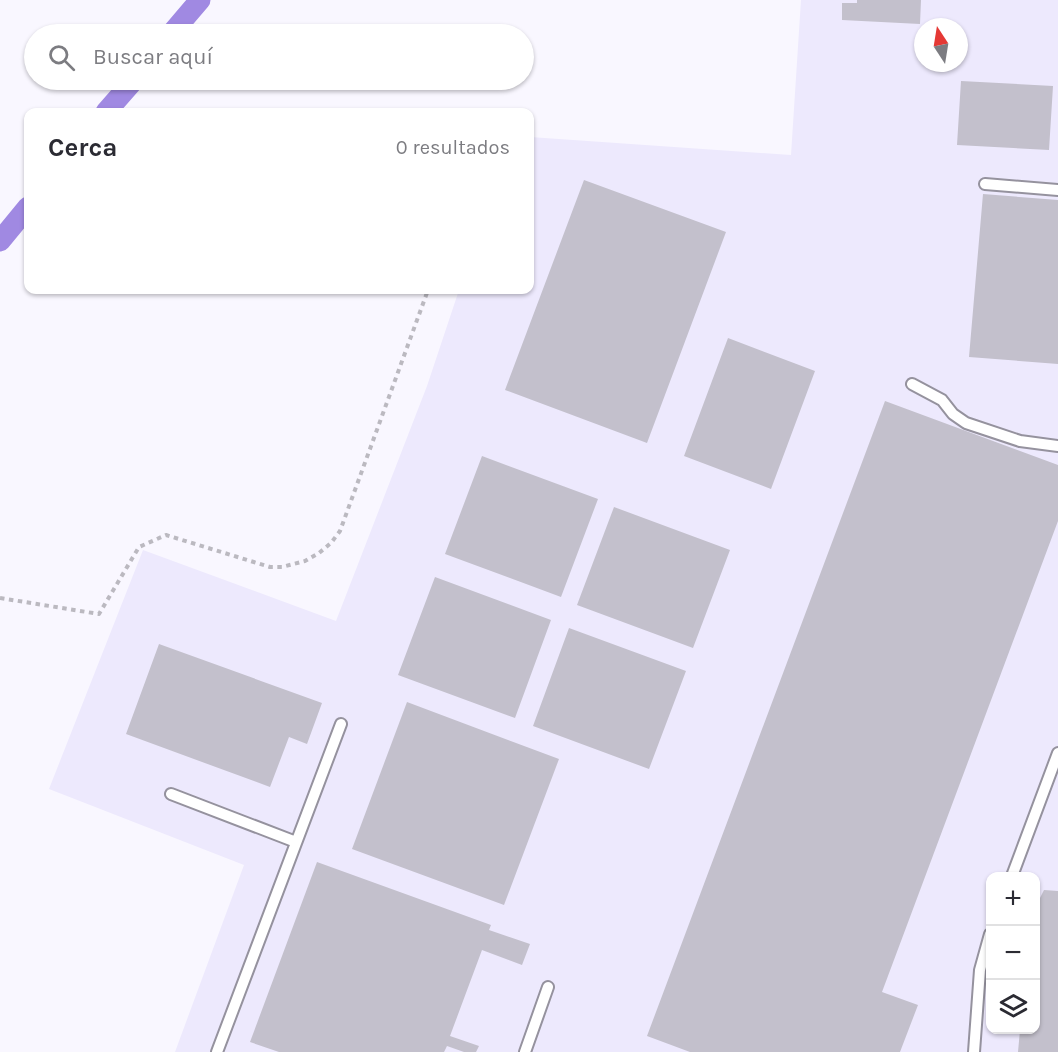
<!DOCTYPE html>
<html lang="es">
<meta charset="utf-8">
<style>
:root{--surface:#fff;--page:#f7f7f7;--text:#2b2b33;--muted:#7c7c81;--line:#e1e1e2}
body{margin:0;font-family:Karla,sans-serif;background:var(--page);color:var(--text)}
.controls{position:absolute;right:18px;bottom:18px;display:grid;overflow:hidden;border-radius:12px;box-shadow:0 2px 4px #0004}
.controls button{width:54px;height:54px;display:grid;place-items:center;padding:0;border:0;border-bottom:2px solid var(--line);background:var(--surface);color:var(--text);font:30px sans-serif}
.compass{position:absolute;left:914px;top:18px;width:54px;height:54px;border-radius:50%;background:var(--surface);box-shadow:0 2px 4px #0004;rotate:348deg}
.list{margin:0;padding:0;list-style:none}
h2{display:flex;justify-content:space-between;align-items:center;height:78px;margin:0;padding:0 24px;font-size:26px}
h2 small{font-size:20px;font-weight:400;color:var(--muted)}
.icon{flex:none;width:33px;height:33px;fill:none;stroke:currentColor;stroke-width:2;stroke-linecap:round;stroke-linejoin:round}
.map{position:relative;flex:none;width:1058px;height:1052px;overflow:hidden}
.search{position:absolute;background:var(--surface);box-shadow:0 2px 4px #0004;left:24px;top:24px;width:510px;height:66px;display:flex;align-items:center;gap:15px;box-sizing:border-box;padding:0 21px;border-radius:33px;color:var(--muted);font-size:22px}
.panel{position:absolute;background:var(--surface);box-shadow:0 2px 4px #0004;left:24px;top:108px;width:510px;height:186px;border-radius:12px}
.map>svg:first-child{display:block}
</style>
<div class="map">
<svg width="1058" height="1052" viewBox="0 0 1058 1052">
<rect width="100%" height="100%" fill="#f9f7ff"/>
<!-- built -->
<path fill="#ede9fd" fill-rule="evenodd" d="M801 0H1058V1052H175L244 865 49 789 143 550 336 621 427 386 459 290H530V137L791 155ZM923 27H959V63H923ZM990 876H1036V1030H990Z"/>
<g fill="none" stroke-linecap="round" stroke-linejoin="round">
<!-- canal -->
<path stroke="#a089e2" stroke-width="21" d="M171 34 200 0
M106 112 134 80
M0 241 28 207"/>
</g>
<!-- building -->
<path fill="#c3c0cc" d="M857 0H921L920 24 842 20V3H857Z
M961 81 1053 86 1049 150 957 145Z
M584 180 726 232 647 443 505 390Z
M983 194 1058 200V364L969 357Z
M728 338 815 371 771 489 684 456Z
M885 401 1058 465V521L882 992 918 1005 900 1052H690L647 1036Z
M482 456 598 499 561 597 445 554Z
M614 507 730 550 693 648 577 605Z
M435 577 551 620 515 718 398 675Z
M569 628 686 671 649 769 533 726Z
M159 644 322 703 307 744 289 737 270 787 126 734Z
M407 702 559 759 504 905 352 849Z
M317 862 491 925 489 930 530 944 522 965 482 950 450 1036 479 1046 476 1052H464L447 1046 444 1052H279L250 1042Z
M1044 890 1058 891V1052H1018L1020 1030H1036V906Z"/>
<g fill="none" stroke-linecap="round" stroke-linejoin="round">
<defs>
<path id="lane" d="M985 184 1058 190
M912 384 942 400 953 414 966 423 1020 441 1058 446
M171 794 296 842
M1012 876 1058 753
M217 1052 341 724
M525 1052 548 987
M974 1052 980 970 990 934"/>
</defs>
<!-- lane casing -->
<use href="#lane" stroke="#95929e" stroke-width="14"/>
<!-- path -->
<path stroke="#bbb9c0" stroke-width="4" stroke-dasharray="4.5 4.5" stroke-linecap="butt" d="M0 598 99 614 139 547 166 535 270 567H282L305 561 319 553 331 543 340 531 428 290"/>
<!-- lane -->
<use href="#lane" stroke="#fff" stroke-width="10"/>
</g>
</svg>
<div class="controls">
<button>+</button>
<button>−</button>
<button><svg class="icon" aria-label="layers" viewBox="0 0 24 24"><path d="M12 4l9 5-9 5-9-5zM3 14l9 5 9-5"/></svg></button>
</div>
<svg class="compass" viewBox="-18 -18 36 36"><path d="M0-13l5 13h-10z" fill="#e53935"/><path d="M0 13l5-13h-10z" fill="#7c7c81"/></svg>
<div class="search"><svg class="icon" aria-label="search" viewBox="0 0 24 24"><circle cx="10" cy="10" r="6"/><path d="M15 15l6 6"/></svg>Buscar aquí</div>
<section class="panel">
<h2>Cerca<small>0 resultados</small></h2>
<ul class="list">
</ul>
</section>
</div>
